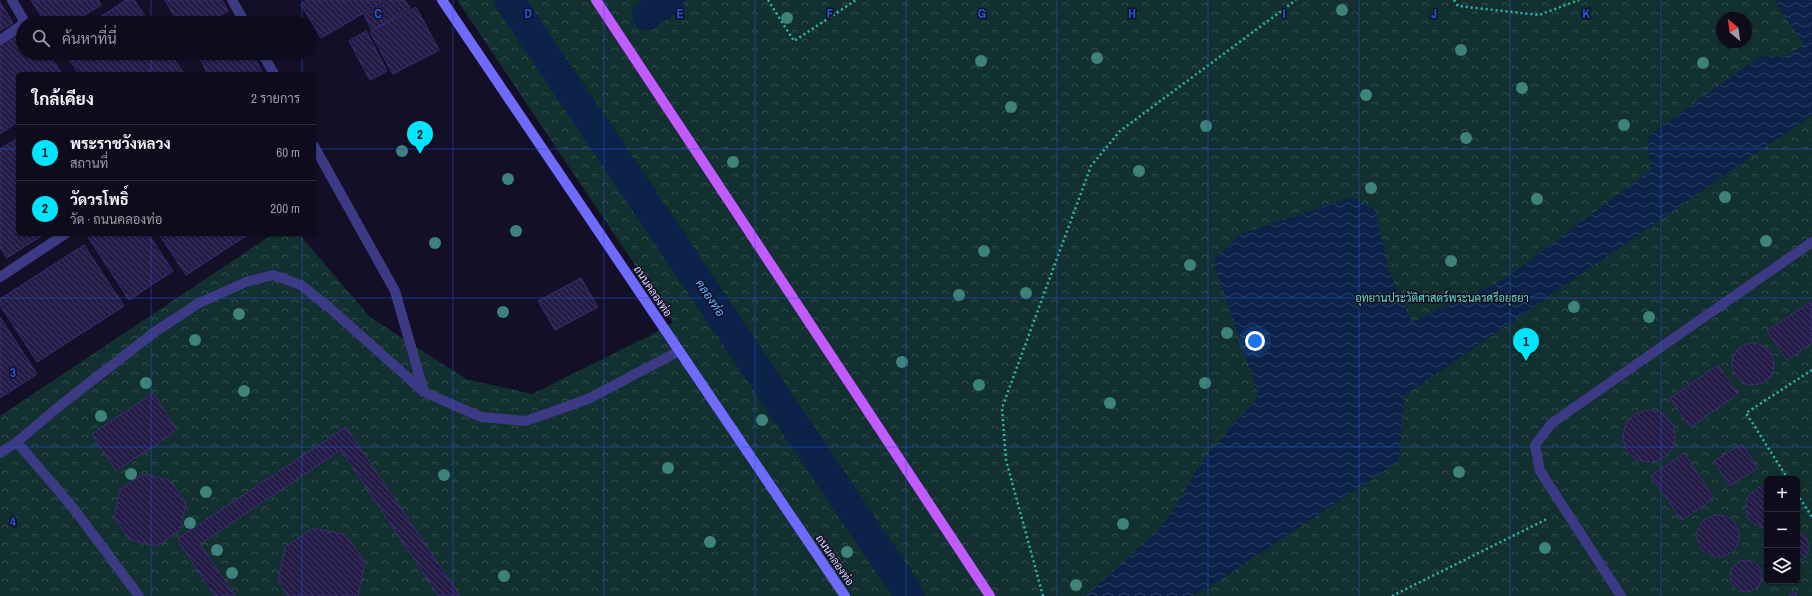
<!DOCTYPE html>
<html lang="th">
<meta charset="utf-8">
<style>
:root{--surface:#0e0b1c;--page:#1c1929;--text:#f1f3f6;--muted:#9b9ba3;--line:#2e2b3b;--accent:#00e5ff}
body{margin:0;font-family:"Archivo Narrow",Sarabun,sans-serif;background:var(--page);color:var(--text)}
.controls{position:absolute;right:12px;bottom:12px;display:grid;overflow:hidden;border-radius:6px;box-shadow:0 1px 3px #0004}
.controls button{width:36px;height:36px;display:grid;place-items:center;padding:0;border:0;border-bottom:1px solid var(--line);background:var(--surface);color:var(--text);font:20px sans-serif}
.compass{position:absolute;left:1716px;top:12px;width:36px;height:36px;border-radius:50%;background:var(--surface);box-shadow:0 1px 3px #0004;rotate:331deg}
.you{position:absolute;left:1255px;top:341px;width:14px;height:14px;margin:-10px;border:3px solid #fff;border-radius:50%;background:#1a73e8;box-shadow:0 0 0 6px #1a73e833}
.badge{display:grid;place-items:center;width:26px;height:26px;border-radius:50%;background:var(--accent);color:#111;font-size:13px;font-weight:700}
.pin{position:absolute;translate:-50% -33px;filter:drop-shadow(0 1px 2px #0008)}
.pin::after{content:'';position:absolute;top:21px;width:14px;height:12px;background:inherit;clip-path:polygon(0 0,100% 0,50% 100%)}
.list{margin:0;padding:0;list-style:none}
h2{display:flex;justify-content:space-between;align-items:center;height:52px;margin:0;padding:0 16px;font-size:17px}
h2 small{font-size:13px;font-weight:400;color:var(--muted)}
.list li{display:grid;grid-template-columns:26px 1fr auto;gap:12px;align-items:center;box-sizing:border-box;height:56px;padding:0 16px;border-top:1px solid var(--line)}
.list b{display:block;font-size:15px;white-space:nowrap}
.list p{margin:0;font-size:13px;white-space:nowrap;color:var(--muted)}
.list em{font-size:13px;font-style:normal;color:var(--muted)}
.icon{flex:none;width:22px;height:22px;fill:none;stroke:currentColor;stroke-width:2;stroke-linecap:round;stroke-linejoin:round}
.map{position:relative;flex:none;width:1812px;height:596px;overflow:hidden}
.search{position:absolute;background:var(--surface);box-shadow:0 1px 3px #0004;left:16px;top:16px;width:300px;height:44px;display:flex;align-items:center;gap:10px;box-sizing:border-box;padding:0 14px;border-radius:22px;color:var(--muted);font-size:15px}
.panel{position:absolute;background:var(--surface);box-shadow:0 1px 3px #0004;left:16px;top:72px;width:300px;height:164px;border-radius:6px}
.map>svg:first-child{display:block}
</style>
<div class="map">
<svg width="1812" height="596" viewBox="0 0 1812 596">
<defs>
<pattern id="forest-crowns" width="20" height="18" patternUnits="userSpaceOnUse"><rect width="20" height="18" fill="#12302f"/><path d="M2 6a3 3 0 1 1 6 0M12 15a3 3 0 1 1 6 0" fill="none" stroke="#344d4e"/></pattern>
<pattern id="water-waves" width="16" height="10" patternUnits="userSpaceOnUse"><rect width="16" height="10" fill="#0c2248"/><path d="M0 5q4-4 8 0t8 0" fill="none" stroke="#2f4163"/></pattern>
<pattern id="building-back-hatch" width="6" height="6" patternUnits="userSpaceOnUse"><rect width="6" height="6" fill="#241b47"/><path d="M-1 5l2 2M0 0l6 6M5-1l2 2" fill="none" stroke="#433b63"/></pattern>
</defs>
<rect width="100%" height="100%" fill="#130f26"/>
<!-- forest -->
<path fill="url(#forest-crowns)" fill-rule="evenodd" d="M457 0H1812V596H0V416L273 234H299L370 317 466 379 532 394 649 336 673 322ZM1722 18H1746V42H1722ZM1767 479H1797V581H1767Z"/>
<!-- water -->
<path fill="url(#water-waves)" d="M1774 0H1812V115L1404 396 1399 461 1220 580 1192 596H1086L1162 527 1206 456 1259 396 1213 261 1241 234 1352 197 1375 210 1390 274 1412 322 1506 278 1651 170 1647 137 1762 55 1783 58 1804 45Z"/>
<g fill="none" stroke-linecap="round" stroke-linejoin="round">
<!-- canal -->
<path stroke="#0c2248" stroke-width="30" d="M509 0 910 596
M647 15 669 0"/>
</g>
<!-- building -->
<path fill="url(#building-back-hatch)" stroke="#3b2d73" d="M31 0H98L101 5 73 23H46Z
M126 0H134L150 23H91Z
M165 0H222L228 11 207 23H178Z
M307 0H386L321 38 301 4Z
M390 0H405L410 8 372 30 364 15Z
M0 2 13 23 0 31Z
M416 7 439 50 393 74 370 32Z
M23 29V53H48L62 74H18V122L0 134V44Z
M366 31 387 71 370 80 349 41Z
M65 53H170L183 72 180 74H79Z
M197 53H252L263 74H208Z
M18 138V234H44L7 258 0 248V149Z
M86 234H148L173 271 129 300Z
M159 234H249L186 275Z
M84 245 124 306 37 362 0 305V299Z
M581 278 598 307 555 330 538 301Z
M1812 301V343L1787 360 1767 331Z
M0 317 37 374 0 398Z
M1732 364a21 21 0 1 1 42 0a21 21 0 1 1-42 0Z
M1718 365 1738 394 1690 427 1670 398Z
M153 393 177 430 116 471 92 434Z
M1623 436a26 26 0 1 1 52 0a26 26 0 1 1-52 0Z
M346 427 460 596H439L341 450 200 544 235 596H215L177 539Z
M1742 444 1758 468 1729 486 1714 461Z
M1684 453 1714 498 1682 520 1651 476Z
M143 474 170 480 186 503 180 530 157 546 130 540 114 517 120 490Z
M1767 486V528H1765L1756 525 1749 519 1746 510V501L1751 493 1759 487Z
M1697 536a21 21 0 1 1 42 0a21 21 0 1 1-42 0Z
M313 528 346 535 365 562 358 596H288L278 580 285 547Z
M1797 532H1800L1807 538 1809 547 1807 555 1801 561 1797 563Z
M1730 576a16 16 0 1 1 32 0a16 16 0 1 1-32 0Z
M1795 592 1797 596H1789Z"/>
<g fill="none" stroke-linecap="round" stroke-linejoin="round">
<!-- path -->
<path stroke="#2fb8b0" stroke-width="2.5" stroke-dasharray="2 3" stroke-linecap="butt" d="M768 0 794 41 856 0
M1454 0 1458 6 1539 15 1579 0
M1788 479 1746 413 1812 370
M1797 494 1812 517
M1043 596 1006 460 1002 408 1091 166 1120 131 1296 0
M1392 596 1547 519"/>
<!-- lane -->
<path stroke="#3d3a85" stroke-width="10" d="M232 0 245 23
M0 40 23 24V19L12 0
M262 53 274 74
M314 146 395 291 424 392
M0 277 65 234
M1621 596 1540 471 1535 445 1552 423 1812 242"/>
<!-- street -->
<path stroke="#3d3a85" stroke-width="10" d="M17 442 74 509 139 596
M0 453 17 442 62 404 156 331 199 303 246 282 273 275 301 285 331 309 424 392 481 417 526 421 588 399 679 351"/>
<!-- secondary -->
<path stroke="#6f6bff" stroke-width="10" d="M442 0 845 596"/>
<!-- primary -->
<path stroke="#c25bff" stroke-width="10" d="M596 0 990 596"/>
</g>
<!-- trees -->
<g fill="#3d827b">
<circle cx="1342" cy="10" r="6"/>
<circle cx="787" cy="18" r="6"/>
<circle cx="1461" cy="50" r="6"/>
<circle cx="1097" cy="58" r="6"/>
<circle cx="981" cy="61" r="6"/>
<circle cx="1703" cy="63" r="6"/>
<circle cx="1522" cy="88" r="6"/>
<circle cx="1366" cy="95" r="6"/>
<circle cx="1011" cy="107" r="6"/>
<circle cx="1624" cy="125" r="6"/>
<circle cx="1206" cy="126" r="6"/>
<circle cx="1466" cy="138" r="6"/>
<circle cx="402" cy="151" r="6"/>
<circle cx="733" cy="162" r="6"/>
<circle cx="1139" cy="171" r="6"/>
<circle cx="508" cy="179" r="6"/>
<circle cx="1371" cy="188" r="6"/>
<circle cx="1725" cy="197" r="6"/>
<circle cx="1537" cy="199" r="6"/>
<circle cx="516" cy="231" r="6"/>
<circle cx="1766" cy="241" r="6"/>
<circle cx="435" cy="243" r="6"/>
<circle cx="984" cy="251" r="6"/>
<circle cx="1451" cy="261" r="6"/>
<circle cx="1190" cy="265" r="6"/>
<circle cx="1026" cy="293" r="6"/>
<circle cx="959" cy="295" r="6"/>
<circle cx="1574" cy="307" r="6"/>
<circle cx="503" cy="312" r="6"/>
<circle cx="239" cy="314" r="6"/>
<circle cx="1649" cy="317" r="6"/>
<circle cx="1227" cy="333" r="6"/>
<circle cx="195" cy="340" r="6"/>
<circle cx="902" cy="362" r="6"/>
<circle cx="146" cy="383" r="6"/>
<circle cx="1205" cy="383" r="6"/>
<circle cx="979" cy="385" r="6"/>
<circle cx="244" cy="391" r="6"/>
<circle cx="1110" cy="403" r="6"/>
<circle cx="101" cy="416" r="6"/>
<circle cx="762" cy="420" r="6"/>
<circle cx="668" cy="468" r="6"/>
<circle cx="1459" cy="472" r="6"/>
<circle cx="131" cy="474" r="6"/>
<circle cx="444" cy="475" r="6"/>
<circle cx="206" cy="492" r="6"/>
<circle cx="190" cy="523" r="6"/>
<circle cx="1123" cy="524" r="6"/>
<circle cx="710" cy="542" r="6"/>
<circle cx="1545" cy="548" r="6"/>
<circle cx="217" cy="550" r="6"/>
<circle cx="847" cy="552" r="6"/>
<circle cx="232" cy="573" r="6"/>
<circle cx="504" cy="576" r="6"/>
<circle cx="1076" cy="585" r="6"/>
</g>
<!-- grid -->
<path fill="none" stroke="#2655da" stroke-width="1" stroke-opacity="0.55" d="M151 0V23M302 0V23M453 0V596M604 0V596M755 0V596M906 0V596M1057 0V596M1208 0V596M1359 0V596M1510 0V596M1661 0V596M151 53V74M302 53V74M0 149H18M314 149H1812M151 234V596M302 234V596M0 298H1812M0 447H1812"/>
<g text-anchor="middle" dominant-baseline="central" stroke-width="3" stroke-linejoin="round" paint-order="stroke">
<!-- street labels -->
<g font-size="11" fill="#d9d4ff" stroke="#130f26">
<text transform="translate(653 291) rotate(56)">ถนนคลองท่อ</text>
<text transform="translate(835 560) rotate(56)">ถนนคลองท่อ</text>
</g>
<!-- park labels -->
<g font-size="11" fill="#5fe0c0" stroke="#130f26">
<text x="1442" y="298">อุทยานประวัติศาสตร์พระนครศรีอยุธยา</text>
</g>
<!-- water labels -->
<g font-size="12" font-style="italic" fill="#62b6ff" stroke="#130f26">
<text transform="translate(710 298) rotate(56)">คลองท่อ</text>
</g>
</g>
<g font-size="13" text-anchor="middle" font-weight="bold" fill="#2655da" stroke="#130f26" stroke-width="3" stroke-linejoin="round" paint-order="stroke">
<text x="378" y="18">C</text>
<text x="528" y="18">D</text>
<text x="680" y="18">E</text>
<text x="830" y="18">F</text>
<text x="982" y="18">G</text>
<text x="1132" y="18">H</text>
<text x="1284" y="18">I</text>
<text x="1434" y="18">J</text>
<text x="1586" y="18">K</text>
<text x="13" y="377">3</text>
<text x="13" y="526">4</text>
</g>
</svg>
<div class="controls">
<button>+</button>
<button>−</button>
<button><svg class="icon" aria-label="layers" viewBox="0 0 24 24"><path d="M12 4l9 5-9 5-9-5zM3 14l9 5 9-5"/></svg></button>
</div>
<svg class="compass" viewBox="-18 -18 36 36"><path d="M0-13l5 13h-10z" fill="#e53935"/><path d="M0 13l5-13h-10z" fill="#9b9ba3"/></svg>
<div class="you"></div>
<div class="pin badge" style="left:1526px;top:361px">1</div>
<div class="pin badge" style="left:420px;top:154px">2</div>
<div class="search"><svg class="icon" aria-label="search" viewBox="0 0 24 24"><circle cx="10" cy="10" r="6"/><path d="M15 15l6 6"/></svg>ค้นหาที่นี่</div>
<section class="panel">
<h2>ใกล้เคียง<small>2 รายการ</small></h2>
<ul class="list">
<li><span class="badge">1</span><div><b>พระราชวังหลวง</b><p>สถานที่</p></div><em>60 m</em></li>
<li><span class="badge">2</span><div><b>วัดวรโพธิ์</b><p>วัด · ถนนคลองท่อ</p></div><em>200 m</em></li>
</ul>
</section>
</div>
